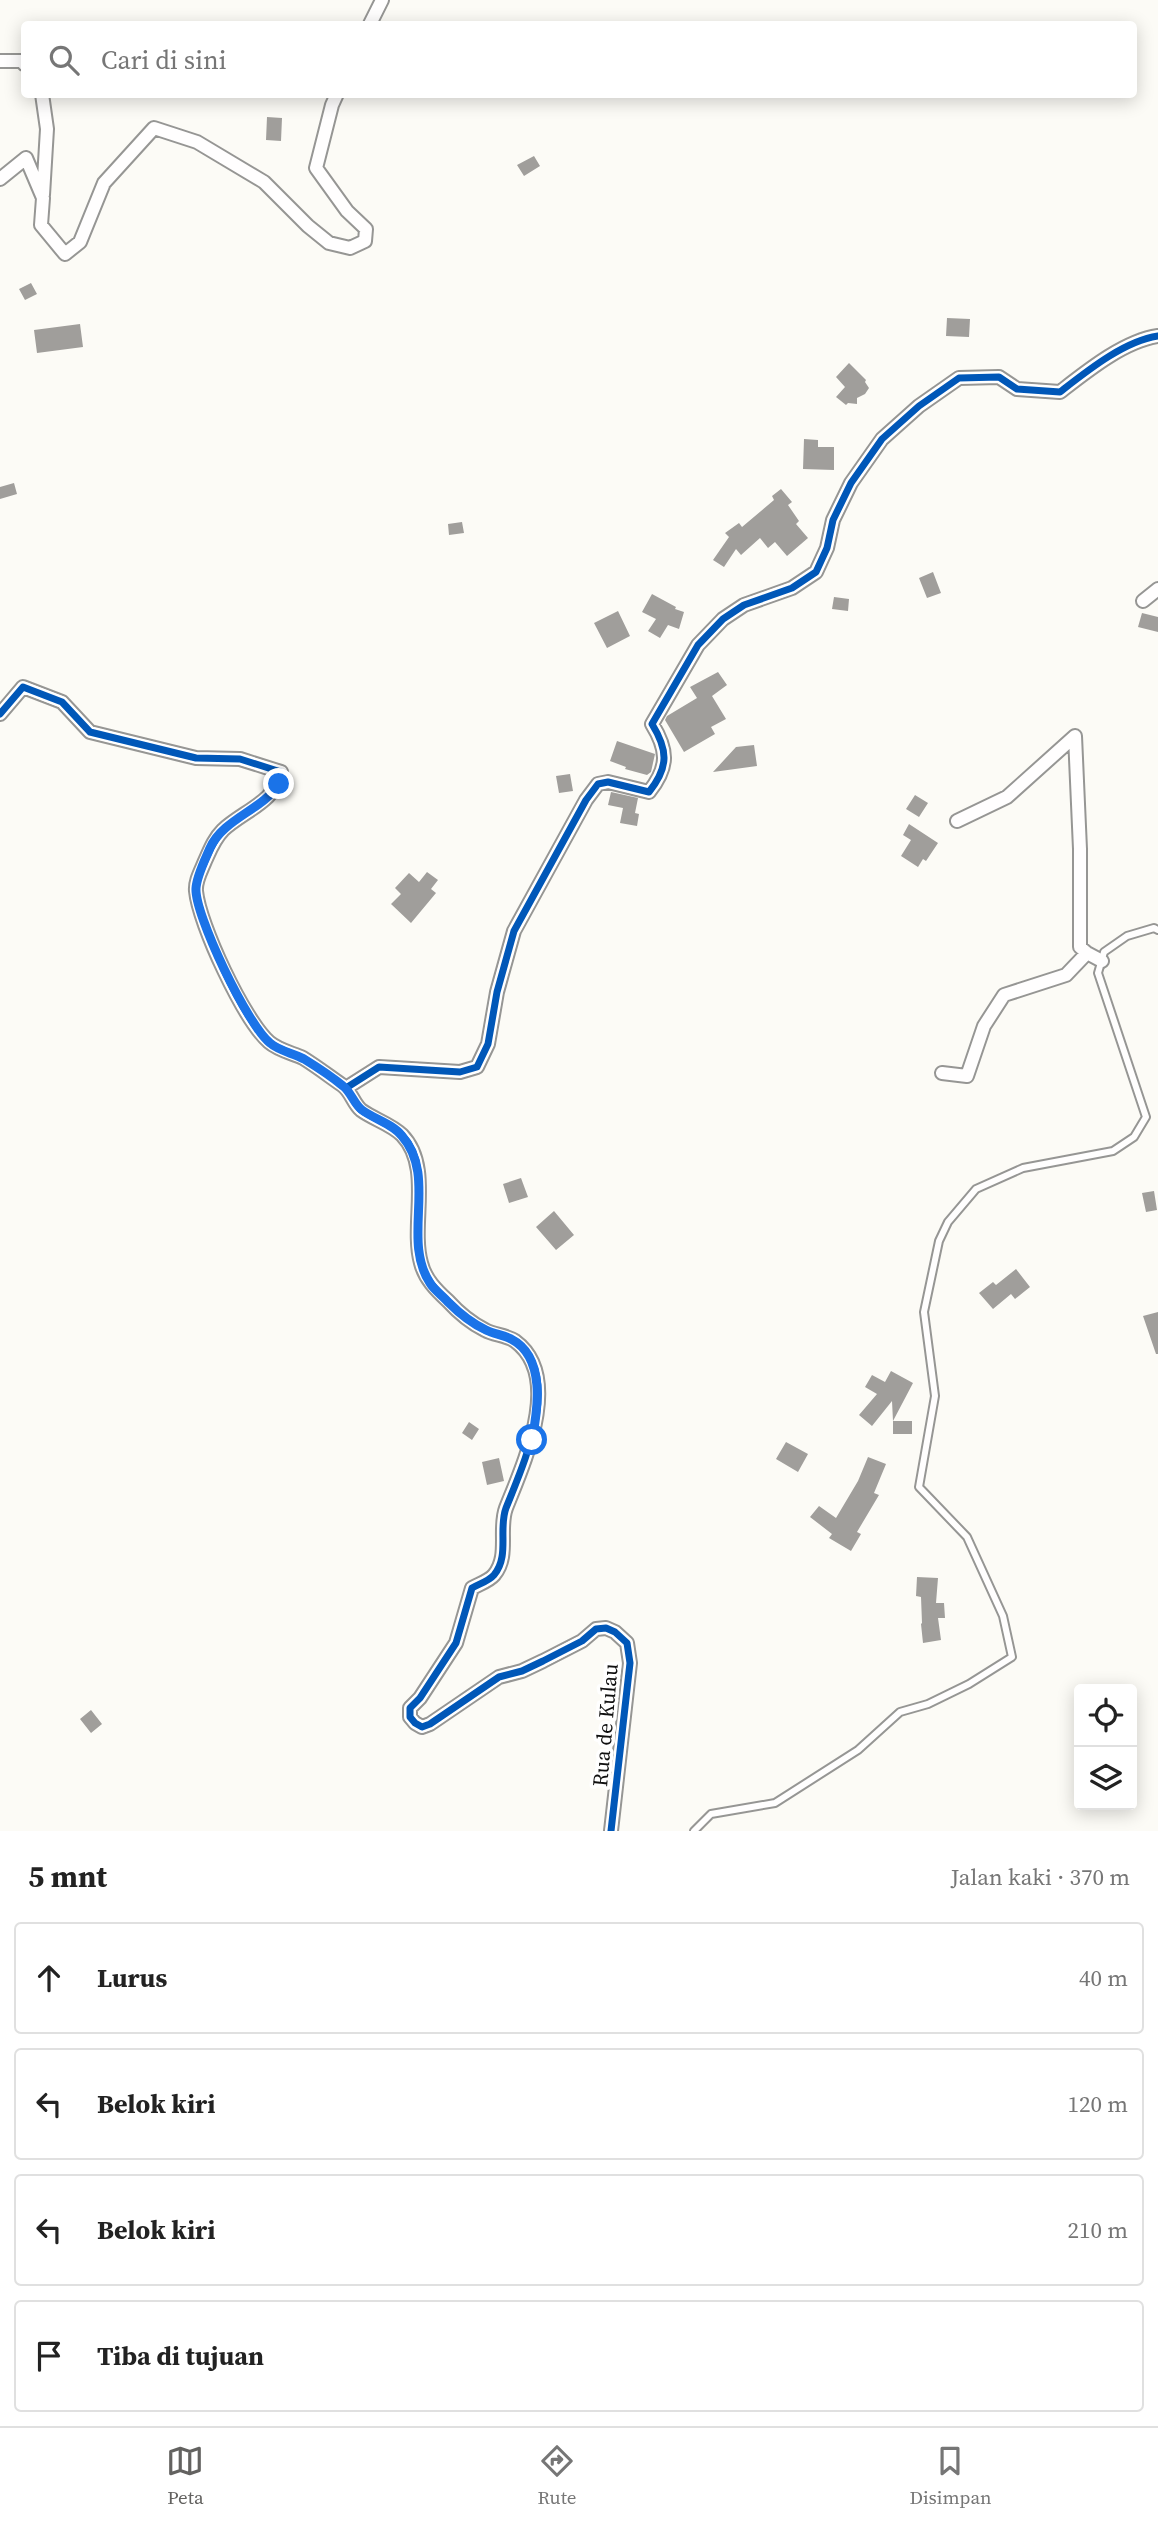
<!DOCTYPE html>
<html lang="id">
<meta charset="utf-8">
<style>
:root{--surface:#fff;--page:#f6f6f6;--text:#222;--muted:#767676;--line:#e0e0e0;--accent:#636260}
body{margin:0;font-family:"Source Serif 4",serif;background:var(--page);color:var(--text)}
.controls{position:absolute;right:21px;bottom:21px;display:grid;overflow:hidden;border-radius:7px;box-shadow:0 4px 18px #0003}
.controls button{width:63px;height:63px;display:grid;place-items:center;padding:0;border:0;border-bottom:2px solid var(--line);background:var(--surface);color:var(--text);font:35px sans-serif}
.stop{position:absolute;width:21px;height:21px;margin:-16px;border:5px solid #1a73e8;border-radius:50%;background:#fff}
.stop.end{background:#1a73e8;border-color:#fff;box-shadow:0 2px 7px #0008}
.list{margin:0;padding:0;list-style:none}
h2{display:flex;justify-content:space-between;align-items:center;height:91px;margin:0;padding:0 28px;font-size:30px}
h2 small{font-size:23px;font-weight:400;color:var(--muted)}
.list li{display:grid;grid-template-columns:46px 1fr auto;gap:21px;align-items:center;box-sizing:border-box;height:112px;margin:0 14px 14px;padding:0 14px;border:2px solid var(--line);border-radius:7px}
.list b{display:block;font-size:26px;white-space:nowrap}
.list em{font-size:23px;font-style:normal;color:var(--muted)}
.icon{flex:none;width:38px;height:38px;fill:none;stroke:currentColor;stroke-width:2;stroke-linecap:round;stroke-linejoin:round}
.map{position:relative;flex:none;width:1158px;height:1831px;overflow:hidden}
.search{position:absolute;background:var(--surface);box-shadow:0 4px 18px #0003;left:21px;right:21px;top:21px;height:77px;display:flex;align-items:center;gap:18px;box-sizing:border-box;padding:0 24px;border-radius:7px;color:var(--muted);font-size:26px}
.sheet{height:595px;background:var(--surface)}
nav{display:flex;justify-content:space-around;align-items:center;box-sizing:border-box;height:98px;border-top:2px solid var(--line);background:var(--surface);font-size:19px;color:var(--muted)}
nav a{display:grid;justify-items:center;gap:4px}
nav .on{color:var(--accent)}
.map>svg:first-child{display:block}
</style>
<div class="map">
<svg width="1158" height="1831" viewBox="0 0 1158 1831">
<rect width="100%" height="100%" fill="#fcfbf6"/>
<!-- building -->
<path fill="#a09e9b" d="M267 117 282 118 281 141 266 140Z
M534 156 540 166 524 176 517 165Z
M31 283 37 294 25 300 19 289Z
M947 318 970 319 969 337 946 336Z
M80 324 83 347 37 353 34 330Z
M849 363 866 380 865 382 869 388 865 394 857 398V404L848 403 846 405 836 397 845 387 836 377Z
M804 439 818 440V447H834V470L803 469Z
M14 483 17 494 0 499V487Z
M781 489 792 502 788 505 799 521 796 524 808 538 787 556 775 542 768 548 760 538 741 555 736 549 724 567 713 560 729 537 725 533 739 523 742 527 774 500 772 496Z
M462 522 464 533 449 535 448 524Z
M933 572 941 593 927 598 919 578Z
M652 594 676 607 675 609 684 612 679 629 668 625 660 638 648 631 656 619 642 612Z
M834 597 849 599 848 611 832 609Z
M618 611 630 636 607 648 594 623Z
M1142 613 1158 617V632L1138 627Z
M718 672 727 685 712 696 726 719 711 727 715 734 684 752 665 720 667 716 697 698 690 687Z
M617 741 655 754 651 772 647 775 625 769 626 767 610 761Z
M754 745 757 766 713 772 736 747Z
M570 774 573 791 559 793 556 776Z
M611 792 638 798 635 813 639 814 637 826 620 823 623 808 608 805Z
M915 795 928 803 919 817 906 809Z
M909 824 938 843 926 861 923 859 918 867 901 856 911 840 903 835Z
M427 872 438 880 431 889 436 893 411 923 391 904 401 894 395 888 409 873 419 882Z
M521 1178 528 1197 509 1203 503 1184Z
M1154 1191 1157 1210 1146 1212 1142 1193Z
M554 1211 574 1235 556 1250 536 1227Z
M1016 1269 1030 1287 1015 1299 1011 1294 993 1309 979 1293 993 1282 996 1285Z
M1158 1312V1354H1156L1143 1316Z
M891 1371 913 1383 893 1421 892 1401 872 1426 859 1415 877 1394 865 1387 872 1375 885 1382Z
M893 1421H912V1434H893Z
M469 1422 479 1429 472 1440 462 1433Z
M786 1442 808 1454 798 1472 776 1459Z
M868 1457 886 1464 874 1493 879 1495 857 1532 861 1534 851 1551 829 1538 832 1534 810 1517 819 1506 836 1518 858 1481Z
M499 1458 504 1481 487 1485 482 1462Z
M917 1577 938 1578 936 1603H944L945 1618H938L941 1640 923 1643 921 1624 922 1623 921 1597 916 1596Z
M91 1710 102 1724 91 1733 80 1719Z"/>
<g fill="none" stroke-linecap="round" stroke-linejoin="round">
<defs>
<path id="service" d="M694 1831 711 1814 775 1803 858 1750 900 1712 928 1704 969 1684 1012 1657 1003 1616 967 1537 919 1487 935 1396 924 1312 939 1241 948 1222 976 1189 1023 1168 1113 1151 1134 1137 1146 1117 1098 973 1104 952 1127 936 1154 928 1158 930"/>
<path id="minor" d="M370 24 382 0
M0 61H22L24 64
M42 94 47 129 43 195
M0 179 26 158 43 198 41 225 65 254 80 242 104 183 154 128 197 142 264 182 308 226 329 243 350 248 365 241 366 229 347 211 316 168 332 105 337 94
M1143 601 1158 589
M0 714 23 687 62 702 90 732 196 758 240 759 281 772C276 802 243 811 223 830 214 839 210 850 205 861 201 871 195 881 196 891 199 924 244 1020 269 1042 278 1050 292 1053 303 1058 316 1066 329 1076 342 1085 351 1091 353 1103 361 1110 373 1119 391 1124 402 1135 433 1167 410 1224 421 1263 425 1279 436 1290 448 1301 458 1312 471 1323 485 1330 494 1335 506 1335 515 1341 564 1377 523 1465 506 1508 498 1529 510 1556 494 1575 489 1581 479 1584 472 1588L456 1643 420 1698 410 1708V1717L415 1723 422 1727 430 1724 499 1677 522 1671 543 1661 582 1641 596 1629 606 1628 615 1632 627 1643 630 1663 611 1831
M957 821 1007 797 1075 736 1080 849V947L1087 953
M942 1073 967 1076 984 1026 1004 995 1066 975 1087 953 1102 961
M346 1088 379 1067 460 1072 477 1067 488 1044 497 992 514 931 586 800 598 784 608 782 649 792C669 767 668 750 652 724L698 645 723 619 744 605 792 588 816 572 827 548 833 520 851 483 882 439 919 406 959 378 999 377 1017 389 1060 392C1087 371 1124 341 1158 336"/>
</defs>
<!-- service casing -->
<use href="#service" stroke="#969694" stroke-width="10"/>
<!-- minor casing -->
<use href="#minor" stroke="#969694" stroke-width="16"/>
<!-- service -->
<use href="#service" stroke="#fffefe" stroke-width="6"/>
<!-- minor -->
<use href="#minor" stroke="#fffefe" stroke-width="12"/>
<defs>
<path id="cycleway" d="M0 714 23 687 62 702 90 732 196 758 240 759 281 772C276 802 243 811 223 830 214 839 210 850 205 861 201 871 195 881 196 891 199 924 244 1020 269 1042 278 1050 292 1053 303 1058 316 1066 329 1076 342 1085 351 1091 353 1103 361 1110 373 1119 391 1124 402 1135 433 1167 410 1224 421 1263 425 1279 436 1290 448 1301 458 1312 471 1323 485 1330 494 1335 506 1335 515 1341 564 1377 523 1465 506 1508 498 1529 510 1556 494 1575 489 1581 479 1584 472 1588L456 1643 420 1698 410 1708V1717L415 1723 422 1727 430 1724 499 1677 522 1671 543 1661 582 1641 596 1629 606 1628 615 1632 627 1643 630 1663 611 1831
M346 1088 379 1067 460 1072 477 1067 488 1044 497 992 514 931 586 800 598 784 608 782 649 792C669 767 668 750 652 724L698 645 723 619 744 605 792 588 816 572 827 548 833 520 851 483 882 439 919 406 959 378 999 377 1017 389 1060 392C1087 371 1124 341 1158 336"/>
</defs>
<!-- cycleway casing -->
<use href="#cycleway" stroke="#fff" stroke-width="11"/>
<!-- cycleway -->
<use href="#cycleway" stroke="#0057b8" stroke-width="7"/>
</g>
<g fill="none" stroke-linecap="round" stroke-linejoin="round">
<!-- route -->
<path stroke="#1a73e8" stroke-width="9" d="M279 784C262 810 223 819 210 848 205 860 197 875 196 888 194 914 248 1026 270 1043 279 1051 293 1053 304 1059 317 1067 331 1076 343 1086 351 1092 354 1104 362 1110 374 1119 393 1124 402 1136 438 1177 401 1239 430 1283 434 1290 443 1296 448 1302 459 1313 473 1324 486 1330 494 1334 504 1335 511 1339 546 1357 538 1409 532 1440"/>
</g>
<g text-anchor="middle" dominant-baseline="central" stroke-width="7" stroke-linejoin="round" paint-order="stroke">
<!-- street labels -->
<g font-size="21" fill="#101010" stroke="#fff">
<text transform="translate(605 1725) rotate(-85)">Rua de Kulau</text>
</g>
</g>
</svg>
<div class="controls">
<button><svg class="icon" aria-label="locate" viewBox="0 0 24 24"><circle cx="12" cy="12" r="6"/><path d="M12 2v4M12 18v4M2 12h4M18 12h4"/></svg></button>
<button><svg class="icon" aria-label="layers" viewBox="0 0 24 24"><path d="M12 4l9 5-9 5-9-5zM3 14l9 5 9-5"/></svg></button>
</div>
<div class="stop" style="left:532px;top:1440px"></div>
<div class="stop end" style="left:279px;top:784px"></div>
<div class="search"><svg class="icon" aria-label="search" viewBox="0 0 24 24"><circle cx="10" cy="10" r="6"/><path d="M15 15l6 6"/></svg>Cari di sini</div>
</div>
<section class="sheet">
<h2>5 mnt<small>Jalan kaki · 370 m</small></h2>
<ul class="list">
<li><svg class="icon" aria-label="ahead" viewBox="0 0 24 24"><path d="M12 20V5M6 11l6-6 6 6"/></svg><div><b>Lurus</b></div><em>40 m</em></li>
<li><svg class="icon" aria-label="left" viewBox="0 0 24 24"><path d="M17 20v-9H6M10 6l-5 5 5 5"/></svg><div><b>Belok kiri</b></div><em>120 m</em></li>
<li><svg class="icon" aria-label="left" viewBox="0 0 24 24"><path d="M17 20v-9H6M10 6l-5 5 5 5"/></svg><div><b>Belok kiri</b></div><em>210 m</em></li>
<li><svg class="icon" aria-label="arrive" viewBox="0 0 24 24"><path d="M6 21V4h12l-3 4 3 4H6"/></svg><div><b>Tiba di tujuan</b></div></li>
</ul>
</section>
<nav>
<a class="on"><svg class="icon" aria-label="map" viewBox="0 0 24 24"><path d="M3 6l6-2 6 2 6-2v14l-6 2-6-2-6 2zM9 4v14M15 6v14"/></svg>Peta</a>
<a><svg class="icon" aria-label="directions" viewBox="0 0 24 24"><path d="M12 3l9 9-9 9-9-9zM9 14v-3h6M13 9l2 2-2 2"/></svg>Rute</a>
<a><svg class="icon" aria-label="saved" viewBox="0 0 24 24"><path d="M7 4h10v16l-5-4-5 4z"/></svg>Disimpan</a>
</nav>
